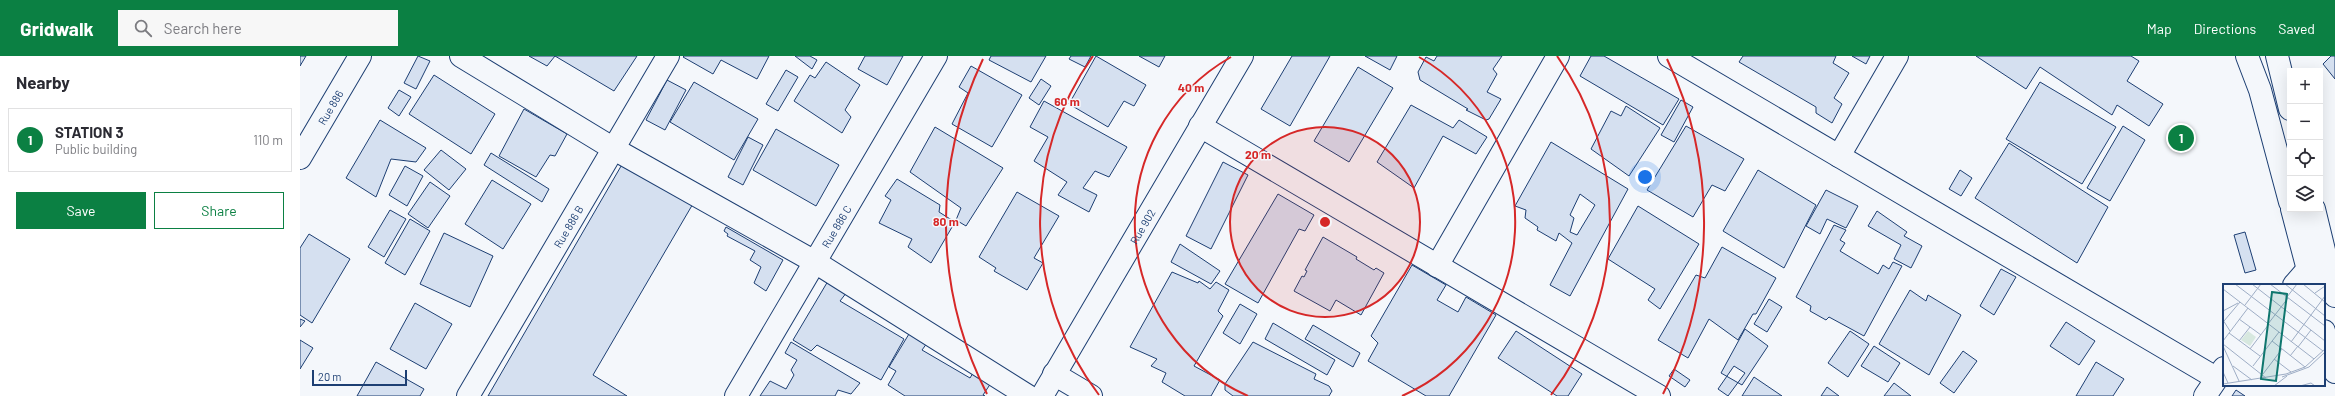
<!DOCTYPE html>
<meta charset="utf-8">
<style>
:root{--surface:#fff;--page:#f7f7f7;--text:#2b2b33;--muted:#7c7c81;--line:#e1e1e2;--accent:#0b8043}
body{margin:0;font-family:Barlow,sans-serif;background:var(--page);color:var(--text)}
.controls{position:absolute;right:12px;top:12px;display:grid;overflow:hidden;border-radius:0px;box-shadow:0 4px 16px #0002}
.controls button{width:36px;height:36px;display:grid;place-items:center;padding:0;border:0;border-bottom:1px solid var(--line);background:var(--surface);color:var(--text);font:20px sans-serif}
.scale{position:absolute;left:12px;bottom:10px;width:95px;box-sizing:border-box;padding-left:4px;border:2px solid #1d3f73;border-top:0;font-size:11px;line-height:14px;white-space:nowrap;color:#1d3f73;-webkit-text-stroke:3px #f4f7fb;paint-order:stroke}
.you{position:absolute;left:1345px;top:121px;width:14px;height:14px;margin:-10px;border:3px solid #fff;border-radius:50%;background:#1a73e8;box-shadow:0 0 0 6px #1a73e833}
.badge{display:grid;place-items:center;width:26px;height:26px;border-radius:50%;background:var(--accent);color:#fff;font-size:13px;font-weight:700}
.pin{position:absolute;translate:-50% -50%;border:2px solid #fff;box-shadow:0 1px 4px #0006}
.list{margin:0;padding:0;list-style:none}
h2{display:flex;justify-content:space-between;align-items:center;height:52px;margin:0;padding:0 16px;font-size:17px}
h2 small{font-size:13px;font-weight:400;color:var(--muted)}
.list li{display:grid;grid-template-columns:26px 1fr auto;gap:12px;align-items:center;box-sizing:border-box;height:64px;margin:0 8px 8px;padding:0 8px;border:1px solid var(--line);border-radius:0px}
.list b{display:block;font-size:15px;white-space:nowrap}
.list p{margin:0;font-size:13px;white-space:nowrap;color:var(--muted)}
.list em{font-size:13px;font-style:normal;color:var(--muted)}
.actions{display:flex;gap:8px;padding:12px 16px}
.actions a{flex:1;padding:9px 0;border:1px solid var(--accent);border-radius:0px;text-align:center;font-size:14px;color:var(--accent)}
.actions .main{background:var(--accent);color:#fff}
.icon{flex:none;width:22px;height:22px;fill:none;stroke:currentColor;stroke-width:2;stroke-linecap:round;stroke-linejoin:round}
.map{position:relative;flex:none;width:2035px;height:340px;overflow:hidden}
header{display:flex;align-items:center;gap:24px;box-sizing:border-box;height:56px;padding:0 20px;background:var(--accent);color:#fff}
header strong{font-size:19px}
nav{display:flex;gap:22px;margin-inline-start:auto;font-size:14px}
.search{width:280px;height:36px;background:var(--page);display:flex;align-items:center;gap:10px;box-sizing:border-box;padding:0 14px;border-radius:0px;color:var(--muted);font-size:15px}
main{display:flex}
aside{flex:1;background:var(--surface)}
.map>svg:first-child{display:block}
</style>
<header>
<strong>Gridwalk</strong>
<div class="search"><svg class="icon" aria-label="search" viewBox="0 0 24 24"><circle cx="10" cy="10" r="6"/><path d="M15 15l6 6"/></svg>Search here</div>
<nav><a>Map</a><a>Directions</a><a>Saved</a></nav>
</header>
<main>
<aside>
<h2>Nearby<small></small></h2>
<ul class="list">
<li><span class="badge">1</span><div><b>STATION 3</b><p>Public building</p></div><em>110 m</em></li>
</ul>
<div class="actions"><a class="main">Save</a><a>Share</a></div>
</aside>
<div class="map">
<svg width="2035" height="340" viewBox="0 0 2035 340">
<rect width="100%" height="100%" fill="#f4f7fb"/>
<!-- building -->
<path fill="#d5e0f0" stroke="#1d3f73" fill-rule="evenodd" d="M0 0H6L0 10Z
M118 0 130 5 116 33 104 27Z
M229 0H337L314 35 255 0 247 10Z
M384 0H469L457 23 421 4 413 18 383 1Z
M495 0H510L517 4 512 13Z
M565 0H603L587 29 558 13Z
M691 0H746L731 26 689 4Z
M771 0H791L785 11 769 3Z
M796 0 846 29 834 50 824 45 808 71 769 48Z
M839 0H865L859 11Z
M992 0H1030L990 70 961 53Z
M1065 0H1097L1090 14Z
M1137 0H1202L1193 13 1197 18 1187 36 1201 43 1189 63 1186 64 1166 54 1168 53 1120 24 1118 16 1126 1 1134 5Z
M1291 0H1304L1379 43 1363 69 1280 20Z
M1443 0H1536L1533 7 1549 17 1534 42 1542 48 1532 67 1516 57V51L1439 6Z
M1552 0H1570L1566 8Z
M1676 0H1831L1839 5 1827 25 1863 48 1849 70 1817 49 1812 59 1740 11 1726 33Z
M2031 0H2035V23L2023 8Z
M526 6 560 29 545 54 551 61 542 77 494 45 510 19 515 22Z
M671 10 722 39 692 91 652 68 668 37 659 31Z
M1058 11 1093 32 1049 106 1014 85Z
M486 14 498 21 478 55 466 48Z
M134 19 195 58 171 98 109 58Z
M741 23 751 30 739 49 729 42Z
M367 24 386 34 365 74 346 64Z
M394 26 458 63 434 104 370 66Z
M1740 26 1816 71 1782 128 1706 83Z
M99 34 111 41 99 60 88 52Z
M1381 44 1393 51 1374 86 1361 79Z
M744 45 827 91 809 121 795 115 783 132 797 139 789 156 758 139 767 126 734 105 748 81 730 71Z
M1111 49 1153 72 1159 64 1187 81 1176 98 1143 80 1114 132 1077 106Z
M1326 50 1360 72 1329 120 1291 93 1311 55 1321 60Z
M224 53 267 78 255 100 250 99 236 121 199 100Z
M80 64 126 92 116 106 91 103 76 141 46 122Z
M1386 70 1444 103 1425 135 1412 129 1393 161 1347 134Z
M1823 70 1845 84 1810 145 1787 132Z
M635 71 703 112 666 170 656 164 661 152 610 116Z
M476 73 539 109 516 150 453 114Z
M448 81 463 89 443 129 428 121Z
M1251 86 1328 133 1270 240 1250 229 1272 187 1259 177 1256 185 1237 174 1238 171 1225 162 1226 154 1215 150ZM1280 138 1295 149 1277 179 1270 176 1274 162 1270 159Z
M1709 87 1808 151 1777 207 1675 142Z
M141 94 166 113 149 134 124 114Z
M191 97 249 133 242 146 184 109Z
M324 105 394 146 293 319 327 340H188Z
M923 106 948 119 911 193 886 180Z
M105 110 123 120 107 150 89 139Z
M1458 114 1516 149 1484 212 1423 175Z
M1660 114 1672 122 1661 140 1649 133Z
M597 123 640 149 639 156 655 166 631 207 608 191 612 183 579 167 591 144 585 140Z
M192 124 231 148 203 193 165 168Z
M130 126 150 140 128 172 108 158Z
M1526 134 1558 150 1546 172 1527 163 1520 178 1506 170Z
M717 136 759 160 734 202 743 207 727 234 694 215 696 212 679 201Z
M978 138 1014 159 1005 175 999 173 958 247 925 228Z
M1338 150 1399 188 1360 253 1348 244 1355 233 1308 203Z
M90 154 106 163 84 201 68 191Z
M1577 155 1607 176 1604 180 1622 190 1611 212 1594 203 1601 189 1568 170Z
M110 163 130 175 105 219 85 207Z
M1534 169 1546 174 1540 184 1545 187 1540 195 1578 218 1583 209 1589 213 1593 206 1602 210 1564 280 1529 261 1526 264 1510 255 1511 250 1496 241Z
M426 171 483 204 466 235 454 227 461 211 450 204 455 195 427 180 428 178 424 175Z
M1945 176 1956 214 1945 217 1934 179Z
M144 177 193 200 170 251 120 228Z
M9 178 50 203 12 267 0 259V192Z
M1023 181 1057 201 1056 203 1074 214 1076 212 1084 217 1061 259 1036 244 1030 255 994 235 1002 220 1004 221 1007 215 1005 214Z
M880 188 920 215 911 228 871 206Z
M1422 191 1476 222 1456 258H1453L1438 284 1409 263 1388 302 1358 284 1396 219 1405 222Z
M1112 209 1146 229 1137 244 1158 256 1166 241 1196 259 1149 340H1126L1068 305 1078 287 1071 280Z
M1701 213 1716 221 1694 259 1680 250Z
M872 216 898 227 899 225 910 233 916 226 929 234 918 255 923 260 894 310 920 324 911 340H885L862 326 866 317 851 310 857 303 830 291Z
M528 225 547 236 540 245 604 283 581 324 517 289 511 295 493 284Z
M1610 234 1626 245 1628 239 1661 259 1629 319 1579 288Z
M1469 243 1482 251 1467 276 1454 268Z
M115 247 152 268 126 313 90 293Z
M940 248 957 258 940 288 923 277Z
M0 263 5 265 0 271Z
M1766 266 1795 285 1779 309 1750 290Z
M973 267 1035 304 1027 319 965 283Z
M1013 269 1060 297 1053 311 1005 283Z
M612 273 630 283 622 294 670 322 673 317 691 327 683 339 685 340H605L588 329 596 315 589 311Z
M1445 273 1468 290 1442 329 1421 317Z
M1216 275 1282 318 1268 340H1257L1198 302Z
M1550 275 1569 288 1548 321 1528 307Z
M0 284 13 292 0 313Z
M491 286 560 327 551 338 538 334 535 340H460L470 325 486 333 494 319 491 314 497 304 485 297Z
M953 286 1016 318 1014 323 1029 330 1032 335 1029 340H933L925 334V328Z
M1574 290 1600 307 1588 326 1561 310Z
M1663 295 1677 305 1654 337 1640 327Z
M76 306 124 333 120 340H57Z
M1796 306 1824 323 1813 340H1776Z
M1434 310 1445 317 1428 340 1418 333Z
M1374 313 1390 324 1385 331 1369 320Z
M1454 321 1482 340H1442Z
M1594 327 1611 340H1584Z
M1527 331 1539 340H1521Z
M1936 334 1945 340H1932Z"/>
<g fill="none" stroke-linecap="round" stroke-linejoin="round">
<defs>
<g id="street">
<path d="M161 0 314 93 515 206 728 340"/>
<path d="M1369 0 1916 322"/>
<path d="M900 70 1359 340"/>
<path d="M1539 100 1597 0"/>
<path id="s1" d="M0 102 60 0"/>
<path d="M1137 210 1258 0"/>
<path d="M1994 229 2008 213"/>
<path d="M754 318 791 340"/>
<path id="s2" d="M168 340 368 0"/>
<path id="s3" d="M436 340 636 0"/>
<path id="s4" d="M742 340 942 0"/>
<path d="M1905 340 1924 312"/>
</g>
<path id="primary" d="M1947 0 1960 34 1990 146
M1977 0 1990 53
M1992 153 2012 229
M2014 153 2035 240
M2024 275 2035 316"/>
</defs>
<!-- street casing -->
<use href="#street" stroke="#1d3f73" stroke-width="24"/>
<!-- primary casing -->
<use href="#primary" stroke="#1d3f73" stroke-width="24"/>
<!-- street -->
<use href="#street" stroke="#f4f7fb" stroke-width="22"/>
<!-- primary -->
<use href="#primary" stroke="#f4f7fb" stroke-width="22"/>
</g>
<!-- distance rings -->
<circle cx="1025" cy="166" r="95" fill="#d62828" fill-opacity=".12"/>
<g fill="none" stroke="#d62828" stroke-width="2">
<circle cx="1025" cy="166" r="95"/>
<path d="M948 340A190 190 0 0 1 931 1M1119 1A190 190 0 0 1 1102 340"/>
<path d="M799 339A285 285 0 0 1 793 0M1257 0A285 285 0 0 1 1251 339"/>
<path d="M687 338A379 379 0 0 1 683 3M1367 3A379 379 0 0 1 1363 338"/>
</g>
<g text-anchor="middle" dominant-baseline="central" stroke-width="3" stroke-linejoin="round" paint-order="stroke">
<!-- street labels -->
<g font-size="11" fill="#1d3f73" stroke="#f4f7fb">
<text stroke="none"><textPath href="#s1" startOffset="59">Rue 886</textPath></text>
<text stroke="none"><textPath href="#s2" startOffset="197">Rue 886 B</textPath></text>
<text stroke="none"><textPath href="#s3" startOffset="197">Rue 886 C</textPath></text>
<text stroke="none"><textPath href="#s4" startOffset="197">Rue 902</textPath></text>
</g>
</g>
<!-- overview -->
<g transform="translate(1923 228)">
<rect width="102" height="102" fill="#f4f7fb"/>
<path d="M25 47 33 53 27 62 18 56Z" fill="#d7e8df"/>
<path fill="none" stroke="#9eadc5" stroke-width="1" d="M12 0 100 67M29 0 102 57M47 0 102 42M62 0 102 32M80 0 102 18M0 5 91 75M92 9 102 2M64 13 74 0M22 21 38 0M0 27 15 19M16 35 38 51M0 36 7 47M1 37 17 18M45 40 65 14M6 49 37 72M0 57 25 24M16 57 27 43M49 57 82 83M68 58 102 12M0 60 43 94M0 62 16 97M75 63 88 46M27 65 46 40M67 72 75 62M51 75 68 88M10 82 29 96M30 82 56 48M0 88 5 99M40 90 59 65M59 93 86 83 102 68M0 100 63 90 82 83 102 65M51 102 64 92M77 102 88 99 92 102"/>
<path fill="#0f766e" fill-opacity="0.15" stroke="#0f766e" stroke-width="2" d="M49 8 64 10 53 97 38 95Z"/>
<rect width="102" height="102" fill="none" stroke="#1d3f73" stroke-width="2"/>
</g>
<circle cx="1025" cy="166" r="6" fill="#d62828" stroke="#f4f7fb" stroke-width="2"/>
<g font-size="12" text-anchor="middle" font-weight="bold" fill="#d62828" stroke="#f4f7fb" stroke-width="3" stroke-linejoin="round" paint-order="stroke">
<text x="891" y="36">40 m</text>
<text x="767" y="50">60 m</text>
<text x="958" y="103">20 m</text>
<text x="646" y="170">80 m</text>
</g>
</svg>
<div class="controls">
<button>+</button>
<button>−</button>
<button><svg class="icon" aria-label="locate" viewBox="0 0 24 24"><circle cx="12" cy="12" r="6"/><path d="M12 2v4M12 18v4M2 12h4M18 12h4"/></svg></button>
<button><svg class="icon" aria-label="layers" viewBox="0 0 24 24"><path d="M12 4l9 5-9 5-9-5zM3 14l9 5 9-5"/></svg></button>
</div>
<div class="scale">20 m</div>
<div class="you"></div>
<div class="pin badge" style="left:1881px;top:82px">1</div>
</div>
</main>
